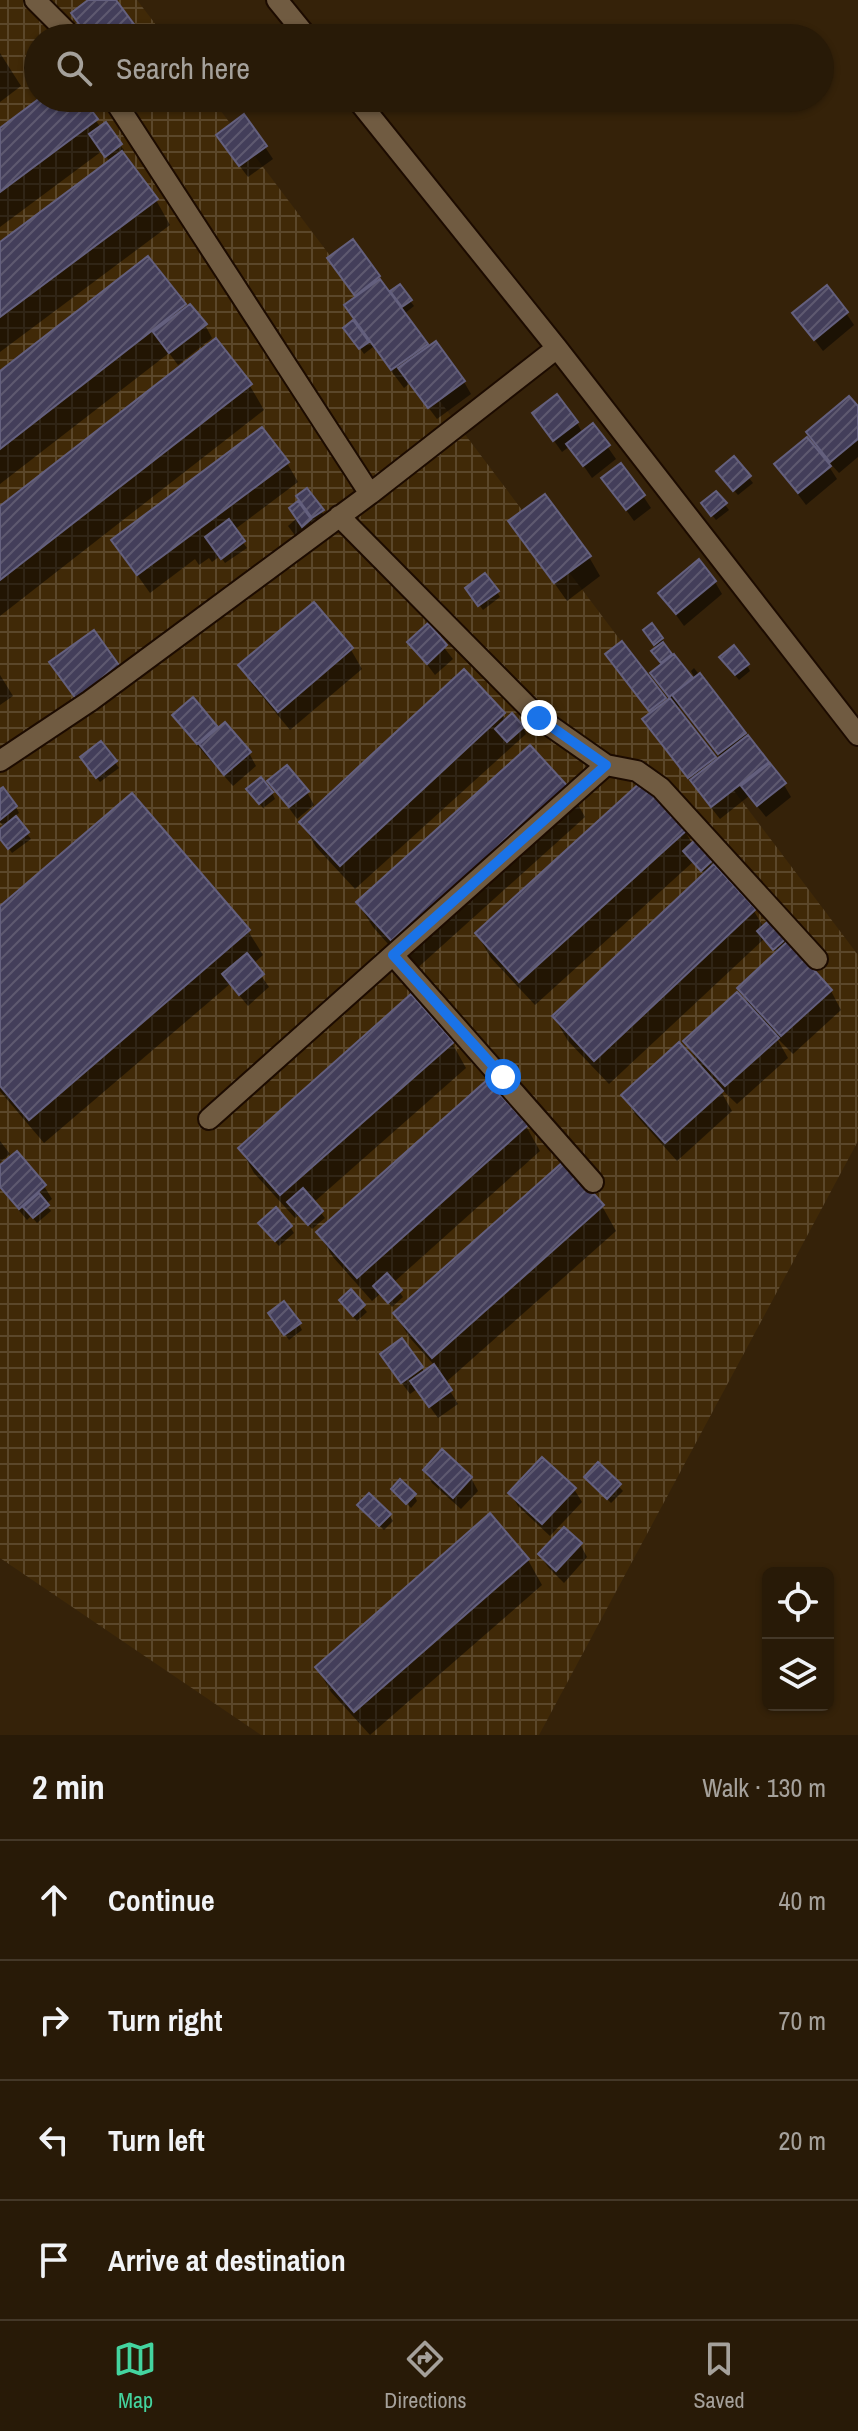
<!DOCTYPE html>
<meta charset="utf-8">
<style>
:root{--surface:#281a07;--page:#302311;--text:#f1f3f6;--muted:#a5a19b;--line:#443828;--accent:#44d49f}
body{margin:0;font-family:"Archivo Narrow",sans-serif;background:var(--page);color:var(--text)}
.controls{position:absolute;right:24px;bottom:24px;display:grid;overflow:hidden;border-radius:12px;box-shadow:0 2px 6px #0004}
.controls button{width:72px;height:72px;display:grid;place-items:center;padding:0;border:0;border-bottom:2px solid var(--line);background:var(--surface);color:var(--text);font:40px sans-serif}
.stop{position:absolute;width:24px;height:24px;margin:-18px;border:6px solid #1a73e8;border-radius:50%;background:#fff}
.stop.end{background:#1a73e8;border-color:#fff;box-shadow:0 2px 8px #0008}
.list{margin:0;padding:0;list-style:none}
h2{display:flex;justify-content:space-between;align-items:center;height:104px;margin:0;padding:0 32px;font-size:34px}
h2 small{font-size:26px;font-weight:400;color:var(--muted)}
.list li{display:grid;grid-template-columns:52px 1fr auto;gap:24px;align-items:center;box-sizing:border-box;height:120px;padding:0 32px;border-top:2px solid var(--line)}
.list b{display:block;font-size:30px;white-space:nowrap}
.list em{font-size:26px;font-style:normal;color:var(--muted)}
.icon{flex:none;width:44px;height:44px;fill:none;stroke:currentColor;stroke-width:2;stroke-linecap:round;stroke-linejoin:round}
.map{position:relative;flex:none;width:858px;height:1735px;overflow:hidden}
.search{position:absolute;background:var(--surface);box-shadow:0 2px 6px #0004;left:24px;right:24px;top:24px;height:88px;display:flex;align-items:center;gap:20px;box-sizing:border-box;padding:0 28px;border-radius:44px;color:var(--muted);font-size:30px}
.sheet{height:584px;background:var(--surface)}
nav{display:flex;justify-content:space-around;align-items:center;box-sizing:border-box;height:112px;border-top:2px solid var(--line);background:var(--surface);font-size:22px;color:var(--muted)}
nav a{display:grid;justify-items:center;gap:4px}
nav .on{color:var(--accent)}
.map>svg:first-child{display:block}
</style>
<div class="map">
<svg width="858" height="1735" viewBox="0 0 858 1735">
<defs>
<pattern id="industrial-grid" width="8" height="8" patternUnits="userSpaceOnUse" patternTransform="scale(2)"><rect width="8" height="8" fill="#402907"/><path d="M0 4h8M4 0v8" fill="none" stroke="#5b472a"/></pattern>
<pattern id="building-hatch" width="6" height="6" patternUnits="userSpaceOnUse" patternTransform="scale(2)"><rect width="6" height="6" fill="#433e5a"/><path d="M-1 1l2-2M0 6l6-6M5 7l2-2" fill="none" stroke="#5e5970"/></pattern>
</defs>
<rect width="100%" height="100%" fill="#352209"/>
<!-- industrial -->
<path fill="url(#industrial-grid)" d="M0 0H137L166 38H38V98H211L858 955V1141L539 1735H261L0 1558Z"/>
<!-- shadow -->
<path fill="#0007" fill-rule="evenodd" d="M0 53 21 86 0 102Z
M43 98H80L101 128 120 145 124 150 121 153 156 200 170 225 0 352V245L110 162 102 151 0 227V130Z
M265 147 273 159 248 177 226 148Z
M352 242 397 305 410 301 414 306 404 314 429 349 464 382 471 394 437 419 410 383 404 388 373 347 364 354 346 328 355 321 346 306 357 298 337 271Z
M148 259 187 309 205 325 212 338 178 365 169 353 0 484V374Z
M846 313 854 325 823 351 795 314Z
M216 341 250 386 264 410 0 616V509Z
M858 409V457L839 473 828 461 826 462 837 479 806 505 776 465 817 452 819 450 808 432Z
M535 414 577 423 583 434 593 426 616 459 592 478 570 446 562 452Z
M734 459 753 483 738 495 722 477Z
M287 463 298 482 234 530 247 548 225 563 220 556 212 562 209 558 199 565 195 559 150 593 113 541Z
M604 479 643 496 651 508 634 521Z
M307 490 325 517 297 538 288 526 297 518 291 508 302 501Z
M716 493 729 510 716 520 707 509Z
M511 522 589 557 600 576 567 601Z
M715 582 722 594 684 626 661 594Z
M497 592 500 597 483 610 471 594Z
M313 605 351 650 362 669 290 730 252 684 241 665Z
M427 626 453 659 435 675 410 642Z
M649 636 662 639 665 644 663 646 672 658 674 656 696 685 698 684 691 671 694 668 784 785 791 797 766 817 749 796 720 819 652 732V714L608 655 667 703 671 700 653 673 663 665 657 658 658 649ZM680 706 721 758 716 762 676 709Z
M725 663 747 665 750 671 739 680Z
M464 672 507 720 523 728 526 734 355 889 316 847 302 822Z
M0 675 13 696 0 705Z
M193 700 218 731 249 753 256 766 233 786 182 728 174 716Z
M101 743 119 768 100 782 85 764Z
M270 782 307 792 314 805 297 819Z
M0 791 16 807 19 813 14 817 31 839 12 853 0 836V832L5 828 0 822Z
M571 792 585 817 413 972 373 927 358 903Z
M272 793 275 799 263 808 252 795Z
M685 831 693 845 713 859 717 865 714 868 754 911 764 928 772 921 831 991 841 1010 793 1054 776 1037 788 1058 737 1104 718 1086 732 1111 677 1161 635 1114 624 1095 700 1066 686 1041 751 1008 739 988 777 953 764 939 609 1084 568 1041 554 1017 705 875 693 862 535 1005 491 958 477 934Z
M0 908 248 931 263 955 253 964 269 987 248 1006 230 984 44 1143 0 1091Z
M452 1043 466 1068 313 1203 325 1218 312 1229 299 1215 295 1218 254 1173 240 1148Z
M526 1126 540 1151 393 1283 403 1297 392 1307 380 1294 372 1301 333 1257 318 1232Z
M0 1141 10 1154 0 1162Z
M0 1168 44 1186 52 1199 46 1204 51 1211 37 1223 31 1216 27 1220 0 1188Z
M602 1206 616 1231 445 1383 458 1404 438 1418 417 1389 410 1394 390 1367 422 1368 425 1373 435 1366 410 1338 395 1314Z
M290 1227 294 1233 279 1246 264 1229Z
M350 1292 367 1312 357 1321 344 1306Z
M274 1319 299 1324 302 1330 289 1340Z
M598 1465 623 1491 611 1503 586 1477Z
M425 1470 471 1478 478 1491 461 1509 432 1483Z
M393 1489 414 1495 417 1501 411 1508Z
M574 1489 582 1502 550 1536 518 1506 511 1494Z
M360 1506 389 1515 393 1521 384 1530Z
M580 1544 587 1557 564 1583 548 1567 540 1555Z
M528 1560 542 1585 370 1735 331 1692 317 1667Z"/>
<!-- building -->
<path fill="url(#building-hatch)" stroke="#64607e" stroke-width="2" d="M88 0H116L142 35 138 38H89L71 13Z
M40 98H82L98 119 0 192V128Z
M244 114 267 146 239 166 216 135Z
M106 122 122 144 105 157 89 134Z
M122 151 158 199 0 317V242Z
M353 239 380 276 355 296 327 258Z
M148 256 186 304 0 449V371Z
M380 279 428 344 391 370 344 305Z
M400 284 412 300 402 307 390 291Z
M827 285 848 312 814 340 792 313Z
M190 304 207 324 169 353 153 332Z
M353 320 369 342 359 349 343 328Z
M216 338 252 384 0 580V506Z
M436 341 465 381 428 408 398 368Z
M557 394 578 422 553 441 532 413Z
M849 396 858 406V439L830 462 806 432Z
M593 423 610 445 583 466 566 444Z
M262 427 289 462 137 575 111 540Z
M807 437 831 466 798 493 774 464Z
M734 456 751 476 733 491 716 471Z
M621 463 645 495 626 510 601 478Z
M307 488 324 510 312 518 296 496Z
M716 491 727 503 711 516 701 503Z
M545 494 591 556 554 583 508 521Z
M298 501 311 519 302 527 289 508Z
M229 519 245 541 221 559 205 537Z
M699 559 716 581 676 614 658 593Z
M485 573 499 591 478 606 465 588Z
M314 602 353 648 278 712 238 665Z
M428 623 447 645 427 664 407 642Z
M652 623 663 638 654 645 643 630Z
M94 630 121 668 77 700 49 662Z
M622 641 666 698 649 711 605 654Z
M663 642 672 654 661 663 651 651Z
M734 645 749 664 735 675 719 657Z
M674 654 693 678 669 697 650 673Z
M464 669 505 713 340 866 299 822Z
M700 673 746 733 718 754 672 695Z
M193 697 217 726 197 744 172 715Z
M670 698 716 757 688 778 642 719Z
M512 713 524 727 507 742 495 729Z
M225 722 251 752 224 775 199 744Z
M748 735 769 762 711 807 690 780Z
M101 741 117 761 96 778 80 757Z
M530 745 572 791 398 948 356 902Z
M770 763 786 783 757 806 741 786Z
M287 765 309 791 289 807 267 781Z
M261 777 273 792 259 804 246 789Z
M642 781 687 830 519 982 475 933Z
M3 787 17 806 0 820V789Z
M132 793 250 930 29 1120 0 1086V906Z
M16 816 29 832 8 849 0 839V829Z
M697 838 715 858 701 871 683 851Z
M714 864 756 909 594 1061 552 1016Z
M772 918 789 936 773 950 757 931Z
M788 941 832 990 781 1036 737 988Z
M247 953 264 974 239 995 222 974Z
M737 992 779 1038 725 1086 683 1041Z
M411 994 454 1042 280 1195 238 1148Z
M679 1042 723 1091 665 1143 621 1095Z
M487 1080 528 1125 357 1278 316 1232Z
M17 1151 46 1185 19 1209 0 1187V1165Z
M564 1161 604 1205 432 1358 393 1313Z
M303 1188 323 1211 308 1225 287 1202Z
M39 1193 49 1205 33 1218 23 1207Z
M276 1207 292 1226 275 1241 258 1223Z
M387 1273 402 1290 388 1303 373 1286Z
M351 1289 365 1305 353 1316 339 1300Z
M284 1301 301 1323 284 1335 268 1313Z
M402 1338 423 1367 401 1383 380 1354Z
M434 1364 452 1390 429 1407 410 1381Z
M442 1449 472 1477 453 1498 423 1470Z
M542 1457 576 1488 542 1524 508 1493Z
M598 1462 621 1484 607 1499 584 1477Z
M400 1479 416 1494 406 1504 391 1489Z
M369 1493 391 1514 379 1526 357 1505Z
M490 1513 529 1559 354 1712 315 1667Z
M564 1527 582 1543 556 1571 538 1554Z"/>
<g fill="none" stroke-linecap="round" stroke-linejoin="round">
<defs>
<path id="minor" d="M35 0 73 38
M277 0 308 38
M113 98 370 494
M356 98 557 348 858 735
M339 516 539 718 606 765 637 771 661 788 817 959
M0 761 90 701 370 494 557 348
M393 955 593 1182
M209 1119 606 765"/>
</defs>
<!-- minor casing -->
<use href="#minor" stroke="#1c0b00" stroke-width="24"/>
<!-- minor -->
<use href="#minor" stroke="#705b41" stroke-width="20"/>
</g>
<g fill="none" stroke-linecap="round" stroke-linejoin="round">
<!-- route -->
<path stroke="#1a73e8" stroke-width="10" d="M503 1077 393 955 606 765 539 718"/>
</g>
</svg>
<div class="controls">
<button><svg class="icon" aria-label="locate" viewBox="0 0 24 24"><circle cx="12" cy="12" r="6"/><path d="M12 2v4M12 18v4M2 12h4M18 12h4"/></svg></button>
<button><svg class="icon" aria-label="layers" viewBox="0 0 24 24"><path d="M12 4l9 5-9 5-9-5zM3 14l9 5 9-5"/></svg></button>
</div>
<div class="stop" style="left:503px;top:1077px"></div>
<div class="stop end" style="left:539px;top:718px"></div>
<div class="search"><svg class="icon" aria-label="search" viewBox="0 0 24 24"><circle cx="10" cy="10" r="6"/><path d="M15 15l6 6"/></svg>Search here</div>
</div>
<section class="sheet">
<h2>2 min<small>Walk · 130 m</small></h2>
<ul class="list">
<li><svg class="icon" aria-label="ahead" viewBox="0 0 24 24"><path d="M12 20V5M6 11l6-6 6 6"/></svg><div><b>Continue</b></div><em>40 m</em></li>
<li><svg class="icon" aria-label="right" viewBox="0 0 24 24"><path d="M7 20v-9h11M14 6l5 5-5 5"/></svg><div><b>Turn right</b></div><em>70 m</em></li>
<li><svg class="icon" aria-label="left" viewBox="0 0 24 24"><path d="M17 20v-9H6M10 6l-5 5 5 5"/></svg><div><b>Turn left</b></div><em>20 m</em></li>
<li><svg class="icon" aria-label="arrive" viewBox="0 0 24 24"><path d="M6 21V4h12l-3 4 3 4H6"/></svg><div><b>Arrive at destination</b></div></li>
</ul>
</section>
<nav>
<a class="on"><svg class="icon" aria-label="map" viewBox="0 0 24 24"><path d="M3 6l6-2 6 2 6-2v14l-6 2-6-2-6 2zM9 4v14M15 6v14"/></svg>Map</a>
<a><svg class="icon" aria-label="directions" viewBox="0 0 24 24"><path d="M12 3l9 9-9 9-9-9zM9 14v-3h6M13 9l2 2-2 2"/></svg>Directions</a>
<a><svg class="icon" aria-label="saved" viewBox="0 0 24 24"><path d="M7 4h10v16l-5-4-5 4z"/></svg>Saved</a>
</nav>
